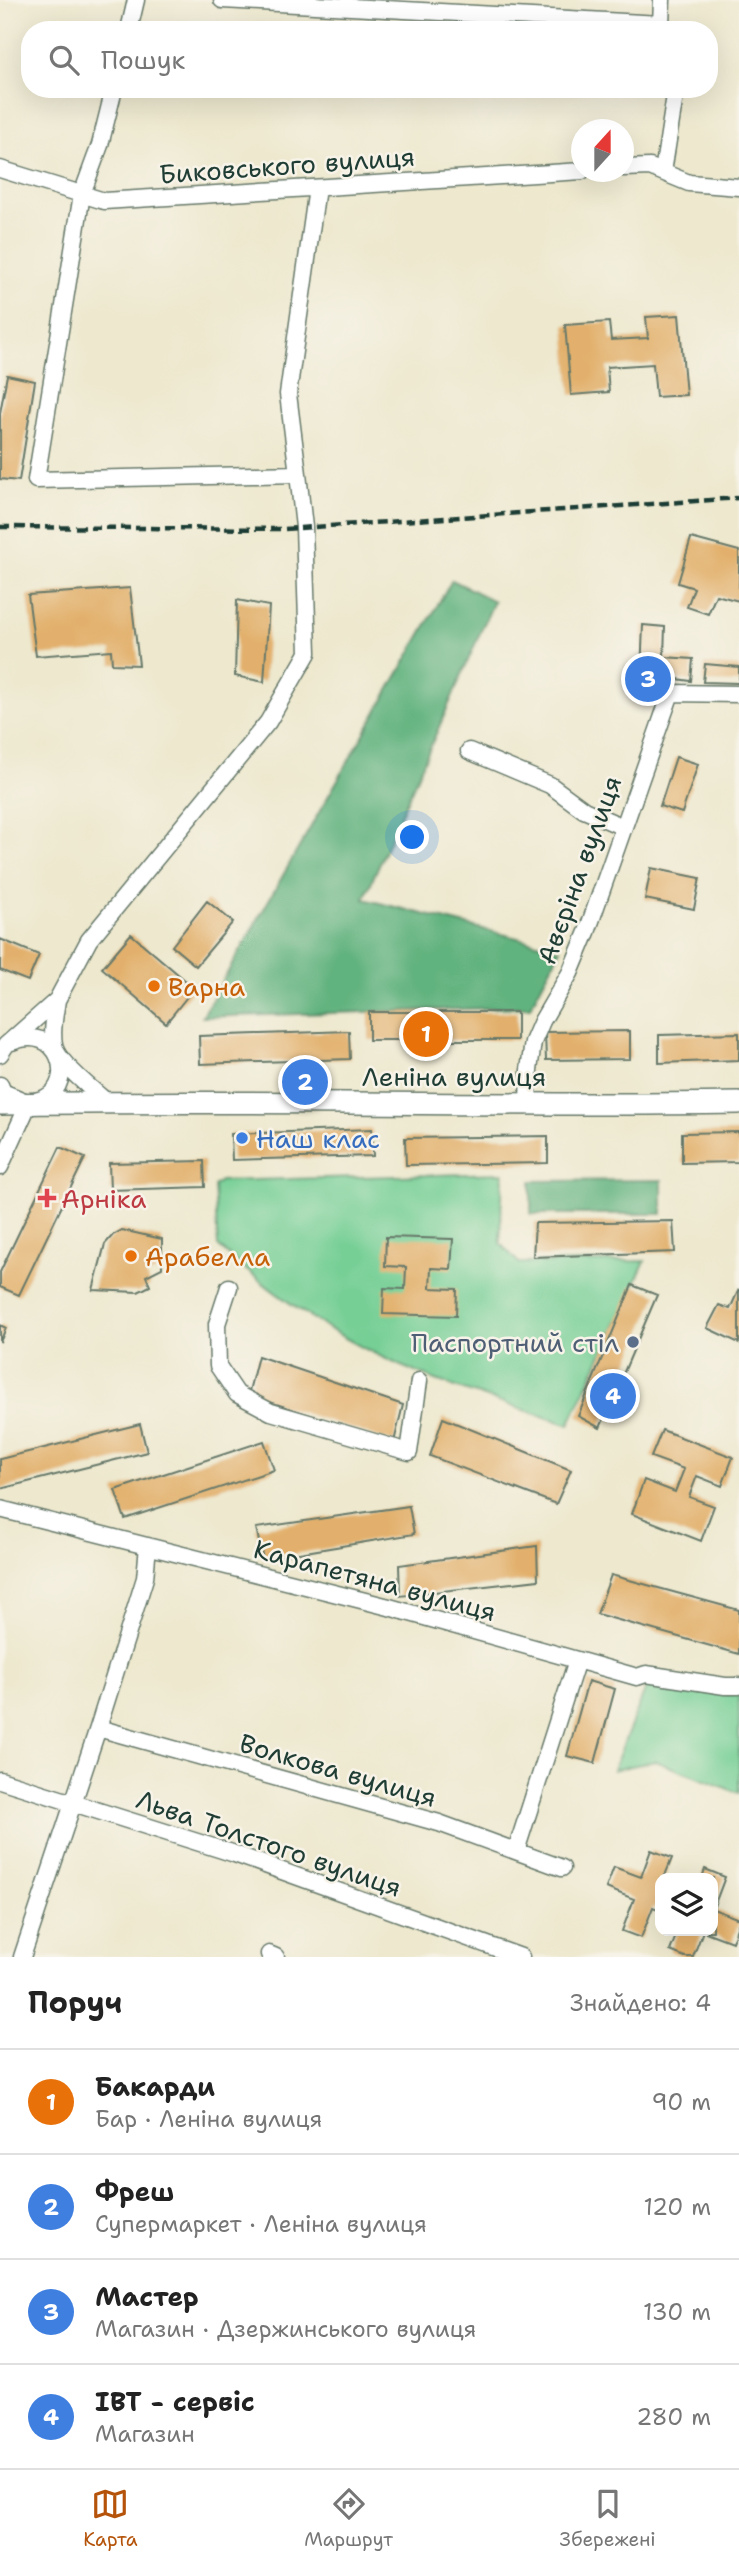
<!DOCTYPE html>
<html lang="uk">
<meta charset="utf-8">
<style>
:root{--surface:#fff;--page:#f6f6f6;--text:#222;--muted:#767676;--line:#e0e0e0;--accent:#b45309}
body{margin:0;font-family:"Shantell Sans",sans-serif;background:var(--page);color:var(--text)}
.controls{position:absolute;right:21px;bottom:21px;display:grid;overflow:hidden;border-radius:14px;box-shadow:0 7px 28px #0002}
.controls button{width:63px;height:63px;display:grid;place-items:center;padding:0;border:0;border-bottom:2px solid var(--line);background:var(--surface);color:var(--text);font:35px sans-serif}
.compass{position:absolute;left:571px;top:119px;width:63px;height:63px;border-radius:50%;background:var(--surface);box-shadow:0 7px 28px #0002;rotate:21deg}
.you{position:absolute;left:413px;top:838px;width:24px;height:24px;margin:-18px;border:5px solid #fff;border-radius:50%;background:#1a73e8;box-shadow:0 0 0 10px #1a73e833}
.badge{display:grid;place-items:center;width:46px;height:46px;border-radius:50%;background:var(--accent);color:#fff;font-size:23px;font-weight:700}
.pin{position:absolute;translate:-50% -50%;border:4px solid #fff;box-shadow:0 2px 7px #0006}
.list{margin:0;padding:0;list-style:none}
h2{display:flex;justify-content:space-between;align-items:center;height:91px;margin:0;padding:0 28px;font-size:30px}
h2 small{font-size:23px;font-weight:400;color:var(--muted)}
.list li{display:grid;grid-template-columns:46px 1fr auto;gap:21px;align-items:center;box-sizing:border-box;height:105px;padding:0 28px;border-top:2px solid var(--line)}
.list b{display:block;font-size:26px;white-space:nowrap}
.list p{margin:0;font-size:23px;white-space:nowrap;color:var(--muted)}
.list em{font-size:23px;font-style:normal;color:var(--muted)}
.icon{flex:none;width:38px;height:38px;fill:none;stroke:currentColor;stroke-width:2;stroke-linecap:round;stroke-linejoin:round}
.map{position:relative;flex:none;width:739px;height:1957px;overflow:hidden}
.search{position:absolute;background:var(--surface);box-shadow:0 7px 28px #0002;left:21px;right:21px;top:21px;height:77px;display:flex;align-items:center;gap:18px;box-sizing:border-box;padding:0 24px;border-radius:28px;color:var(--muted);font-size:26px}
.sheet{height:511px;background:var(--surface)}
nav{display:flex;justify-content:space-around;align-items:center;box-sizing:border-box;height:98px;border-top:2px solid var(--line);background:var(--surface);font-size:19px;color:var(--muted)}
nav a{display:grid;justify-items:center;gap:4px}
nav .on{color:var(--accent)}
.map>svg:first-child{display:block}
</style>
<div class="map">
<svg width="739" height="1957" viewBox="0 0 739 1957">
<rect width="100%" height="100%" fill="#f7f3e8"/>
<filter id="ink" filterUnits="userSpaceOnUse"><feTurbulence type="fractalNoise" baseFrequency=".0143" numOctaves="2"/><feDisplacementMap in="SourceGraphic" scale="14" xChannelSelector="R" yChannelSelector="G"/><feConvolveMatrix kernelMatrix="1 2 1 2 8 2 1 2 1" color-interpolation-filters="sRGB"/></filter>
<filter id="wash" filterUnits="userSpaceOnUse"><feTurbulence type="fractalNoise" baseFrequency=".00686" numOctaves="4" result="noise"/><feDisplacementMap in="SourceGraphic" scale="28" xChannelSelector="R" yChannelSelector="G"/><feGaussianBlur stdDeviation="1.57" result="paint"/><feColorMatrix in="noise" values="0 0 0 0 0 0 0 0 0 0 0 0 0 0 0 0 0 1.4 0 .05"/><feComposite in="paint" operator="in"/></filter>
<g filter="url(#wash)">
<rect width="100%" height="100%" fill="#ede8ce"/>
<!-- green -->
<path fill="#76cf95" stroke="#4a8664" stroke-width="2" d="M503 1173 500 1243 519 1263 645 1261 569 1425C507 1403 441 1386 382 1357 322 1329 268 1290 218 1246L214 1186 220 1181Z
M648 1683 727 1694 739 1693V1793L655 1761 613 1770Z"/>
<!-- forest -->
<path fill="#60b27e" stroke="#407859" stroke-width="2" d="M452 580 494 601 364 899 561 949 530 1007 202 1017Z
M662 1180V1214H531V1181Z"/>
<g id="blocks">
<!-- building -->
<path fill="#e2b06c" d="M679 315 686 395 656 397 653 364 607 367 609 392 571 395 565 325 609 322 611 340 648 338 646 317Z
M7 375 35 381 19 481 0 479V413Z
M691 538 739 551V601L716 595 708 614 687 607 694 588 678 583Z
M130 588 139 665 112 664 111 650 36 656 28 595Z
M237 600 269 606 264 682 235 676Z
M643 625 665 627 664 657 693 659 691 681 641 674Z
M705 664 739 667V683L703 682Z
M676 757 698 764 682 813 660 806Z
M651 868 700 878 694 909 645 899Z
M207 901 233 922 196 966 172 946Z
M131 934 194 988 166 1023 102 968Z
M0 939 39 955 28 981 0 970Z
M369 1012H517V1040H369Z
M349 1031 350 1059 200 1064 199 1036Z
M630 1031V1059L546 1060 545 1032Z
M739 1033V1060L659 1063V1035Z
M372 1129 373 1156 232 1160 231 1134Z
M739 1132V1162L682 1163V1133Z
M548 1136V1163L406 1165 405 1138Z
M60 1147 85 1158 19 1295 0 1287V1272Z
M204 1161 205 1187 110 1190 109 1163Z
M673 1221 675 1252 533 1257 535 1223Z
M122 1230 162 1239V1268L146 1276 150 1286 138 1292 93 1290 105 1244 113 1235Z
M386 1237 453 1239 451 1269 431 1268 430 1288 457 1289 456 1316 383 1314 384 1288 405 1289 406 1267 385 1266Z
M632 1285 657 1295 600 1428 578 1416Z
M739 1289V1343L707 1328 719 1305 730 1309Z
M0 1325 6 1328 0 1342Z
M258 1356 403 1405 394 1442 248 1395Z
M443 1418 571 1470 556 1504 430 1456Z
M140 1424 147 1452 0 1489V1459Z
M662 1430 733 1457 722 1486 697 1476 689 1497 714 1506 701 1541 632 1514 644 1480 675 1492 684 1469 651 1457Z
M264 1441 274 1470 125 1519 115 1490Z
M409 1506 414 1534 263 1559 256 1528Z
M537 1546 538 1580 400 1596 399 1565Z
M611 1575 739 1610V1654L597 1614Z
M588 1681 615 1689 595 1763 567 1756Z
M651 1850 672 1858 664 1878H660V1910L653 1907 641 1938 622 1931 634 1899 606 1888 614 1867 641 1877Z
M705 1869 725 1877 713 1909 739 1919V1922L732 1942 703 1931 693 1957H685L670 1951 678 1931H713V1878H702Z"/>
</g>
</g>
<g filter="url(#ink)">
<use href="#blocks" fill-opacity="0" stroke="#67796a" stroke-width="2"/>
<g fill="none" stroke-linecap="round" stroke-linejoin="round">
<defs>
<path id="street" d="M222 0 661 24 668 30
M661 24 662 0
M129 30 136 0
M624 168 650 167 689 183 739 187
M0 169 104 201 582 171
M663 172 676 89
M298 474 288 394 317 188
M469 751 550 785 584 810 623 827
M57 1000C55 1015 50 1036 56 1051 63 1066 95 1092 108 1103
M0 1054 6 1045 57 1000 89 940 268 722 308 653 304 527 298 474 36 480 82 194 100 145 114 89
M0 1085 3 1092 29 1103C34 1101 41 1100 45 1098 77 1082 59 1022 12 1042
M528 1104 529 1070 533 1042 542 1021 570 973 587 932 671 693 739 694
M0 1167 29 1103
M229 1287 217 1324 218 1366 237 1394 271 1412 409 1452 419 1381
M0 1509 389 1607 637 1677 646 1674 725 1686H739
M98 1728 439 1823 562 1868
M0 1780 232 1853 521 1957
M516 1851 577 1660
M269 1954 276 1957
M22 1957 98 1728 145 1578 148 1546"/>
<path id="secondary" d="M0 1104C246 1099 493 1107 739 1103"/>
</defs>
<!-- street casing -->
<use href="#street" stroke="#67796a" stroke-width="19"/>
<!-- secondary casing -->
<use href="#secondary" stroke="#67796a" stroke-width="24"/>
<!-- street -->
<use href="#street" stroke="#fff" stroke-width="16"/>
<!-- secondary -->
<use href="#secondary" stroke="#fff" stroke-width="21"/>
<!-- rail -->
<path stroke="#1f3d34" stroke-width="4.5" stroke-dasharray="10 5" stroke-linecap="butt" d="M0 527 284 529 739 498"/>
</g>
</g>
<!-- markers -->
<g fill="#e8710a" stroke="#f7f3e8" stroke-width="2.5">
<circle cx="154" cy="986" r="7"/>
<circle cx="131" cy="1256" r="7"/>
</g>
<circle fill="#3f7fe0" stroke="#f7f3e8" stroke-width="2.5" cx="242" cy="1138" r="7"/>
<path fill="#e0444e" stroke="#f7f3e8" stroke-width="2.5" d="M43.5 1187.5h7v7h7v7h-7v7h-7v-7h-7v-7h7z"/>
<circle fill="#5c6f8a" stroke="#f7f3e8" stroke-width="2.5" cx="633" cy="1342" r="7"/>
<g text-anchor="middle" dominant-baseline="central" stroke-width="5" stroke-linejoin="round" paint-order="stroke">
<!-- street labels -->
<g font-size="26" fill="#1f3d34" stroke="#f7f3e8">
<text transform="translate(287 165) rotate(-4)">Биковського вулиця</text>
<text transform="translate(579 870) rotate(-70)">Авєріна вулиця</text>
<text x="454" y="1076">Леніна вулиця</text>
<text transform="translate(375 1580) rotate(15)">Карапетяна вулиця</text>
<text transform="translate(338 1770) rotate(16)">Волкова вулиця</text>
<text transform="translate(269 1843) rotate(19)">Льва Толстого вулиця</text>
</g>
<!-- food labels -->
<g font-size="26" fill="#c56008" stroke="#f7f3e8" text-anchor="start">
<text x="168" y="986">Варна</text>
<text x="145" y="1256">Арабелла</text>
</g>
<!-- shop labels -->
<g font-size="26" fill="#366cbe" stroke="#f7f3e8" text-anchor="start">
<text x="256" y="1138">Наш клас</text>
</g>
<!-- health labels -->
<g font-size="26" fill="#be3a42" stroke="#f7f3e8" text-anchor="start">
<text x="61" y="1198">Арніка</text>
</g>
<!-- service labels -->
<g font-size="26" fill="#4e5e75" stroke="#f7f3e8" text-anchor="end">
<text x="619" y="1342">Паспортний стіл</text>
</g>
</g>
</svg>
<div class="controls">
<button><svg class="icon" aria-label="layers" viewBox="0 0 24 24"><path d="M12 4l9 5-9 5-9-5zM3 14l9 5 9-5"/></svg></button>
</div>
<svg class="compass" viewBox="-18 -18 36 36"><path d="M0-13l5 13h-10z" fill="#e53935"/><path d="M0 13l5-13h-10z" fill="#767676"/></svg>
<div class="you"></div>
<div class="pin badge" style="left:426px;top:1034px;background:#e8710a">1</div>
<div class="pin badge" style="left:305px;top:1082px;background:#3f7fe0">2</div>
<div class="pin badge" style="left:648px;top:679px;background:#3f7fe0">3</div>
<div class="pin badge" style="left:613px;top:1396px;background:#3f7fe0">4</div>
<div class="search"><svg class="icon" aria-label="search" viewBox="0 0 24 24"><circle cx="10" cy="10" r="6"/><path d="M15 15l6 6"/></svg>Пошук</div>
</div>
<section class="sheet">
<h2>Поруч<small>Знайдено: 4</small></h2>
<ul class="list">
<li><span class="badge" style="background:#e8710a">1</span><div><b>Бакарди</b><p>Бар · Леніна вулиця</p></div><em>90 m</em></li>
<li><span class="badge" style="background:#3f7fe0">2</span><div><b>Фреш</b><p>Супермаркет · Леніна вулиця</p></div><em>120 m</em></li>
<li><span class="badge" style="background:#3f7fe0">3</span><div><b>Мастер</b><p>Магазин · Дзержинського вулиця</p></div><em>130 m</em></li>
<li><span class="badge" style="background:#3f7fe0">4</span><div><b>ІВТ - сервіс</b><p>Магазин</p></div><em>280 m</em></li>
</ul>
</section>
<nav>
<a class="on"><svg class="icon" aria-label="map" viewBox="0 0 24 24"><path d="M3 6l6-2 6 2 6-2v14l-6 2-6-2-6 2zM9 4v14M15 6v14"/></svg>Карта</a>
<a><svg class="icon" aria-label="directions" viewBox="0 0 24 24"><path d="M12 3l9 9-9 9-9-9zM9 14v-3h6M13 9l2 2-2 2"/></svg>Маршрут</a>
<a><svg class="icon" aria-label="saved" viewBox="0 0 24 24"><path d="M7 4h10v16l-5-4-5 4z"/></svg>Збережені</a>
</nav>
